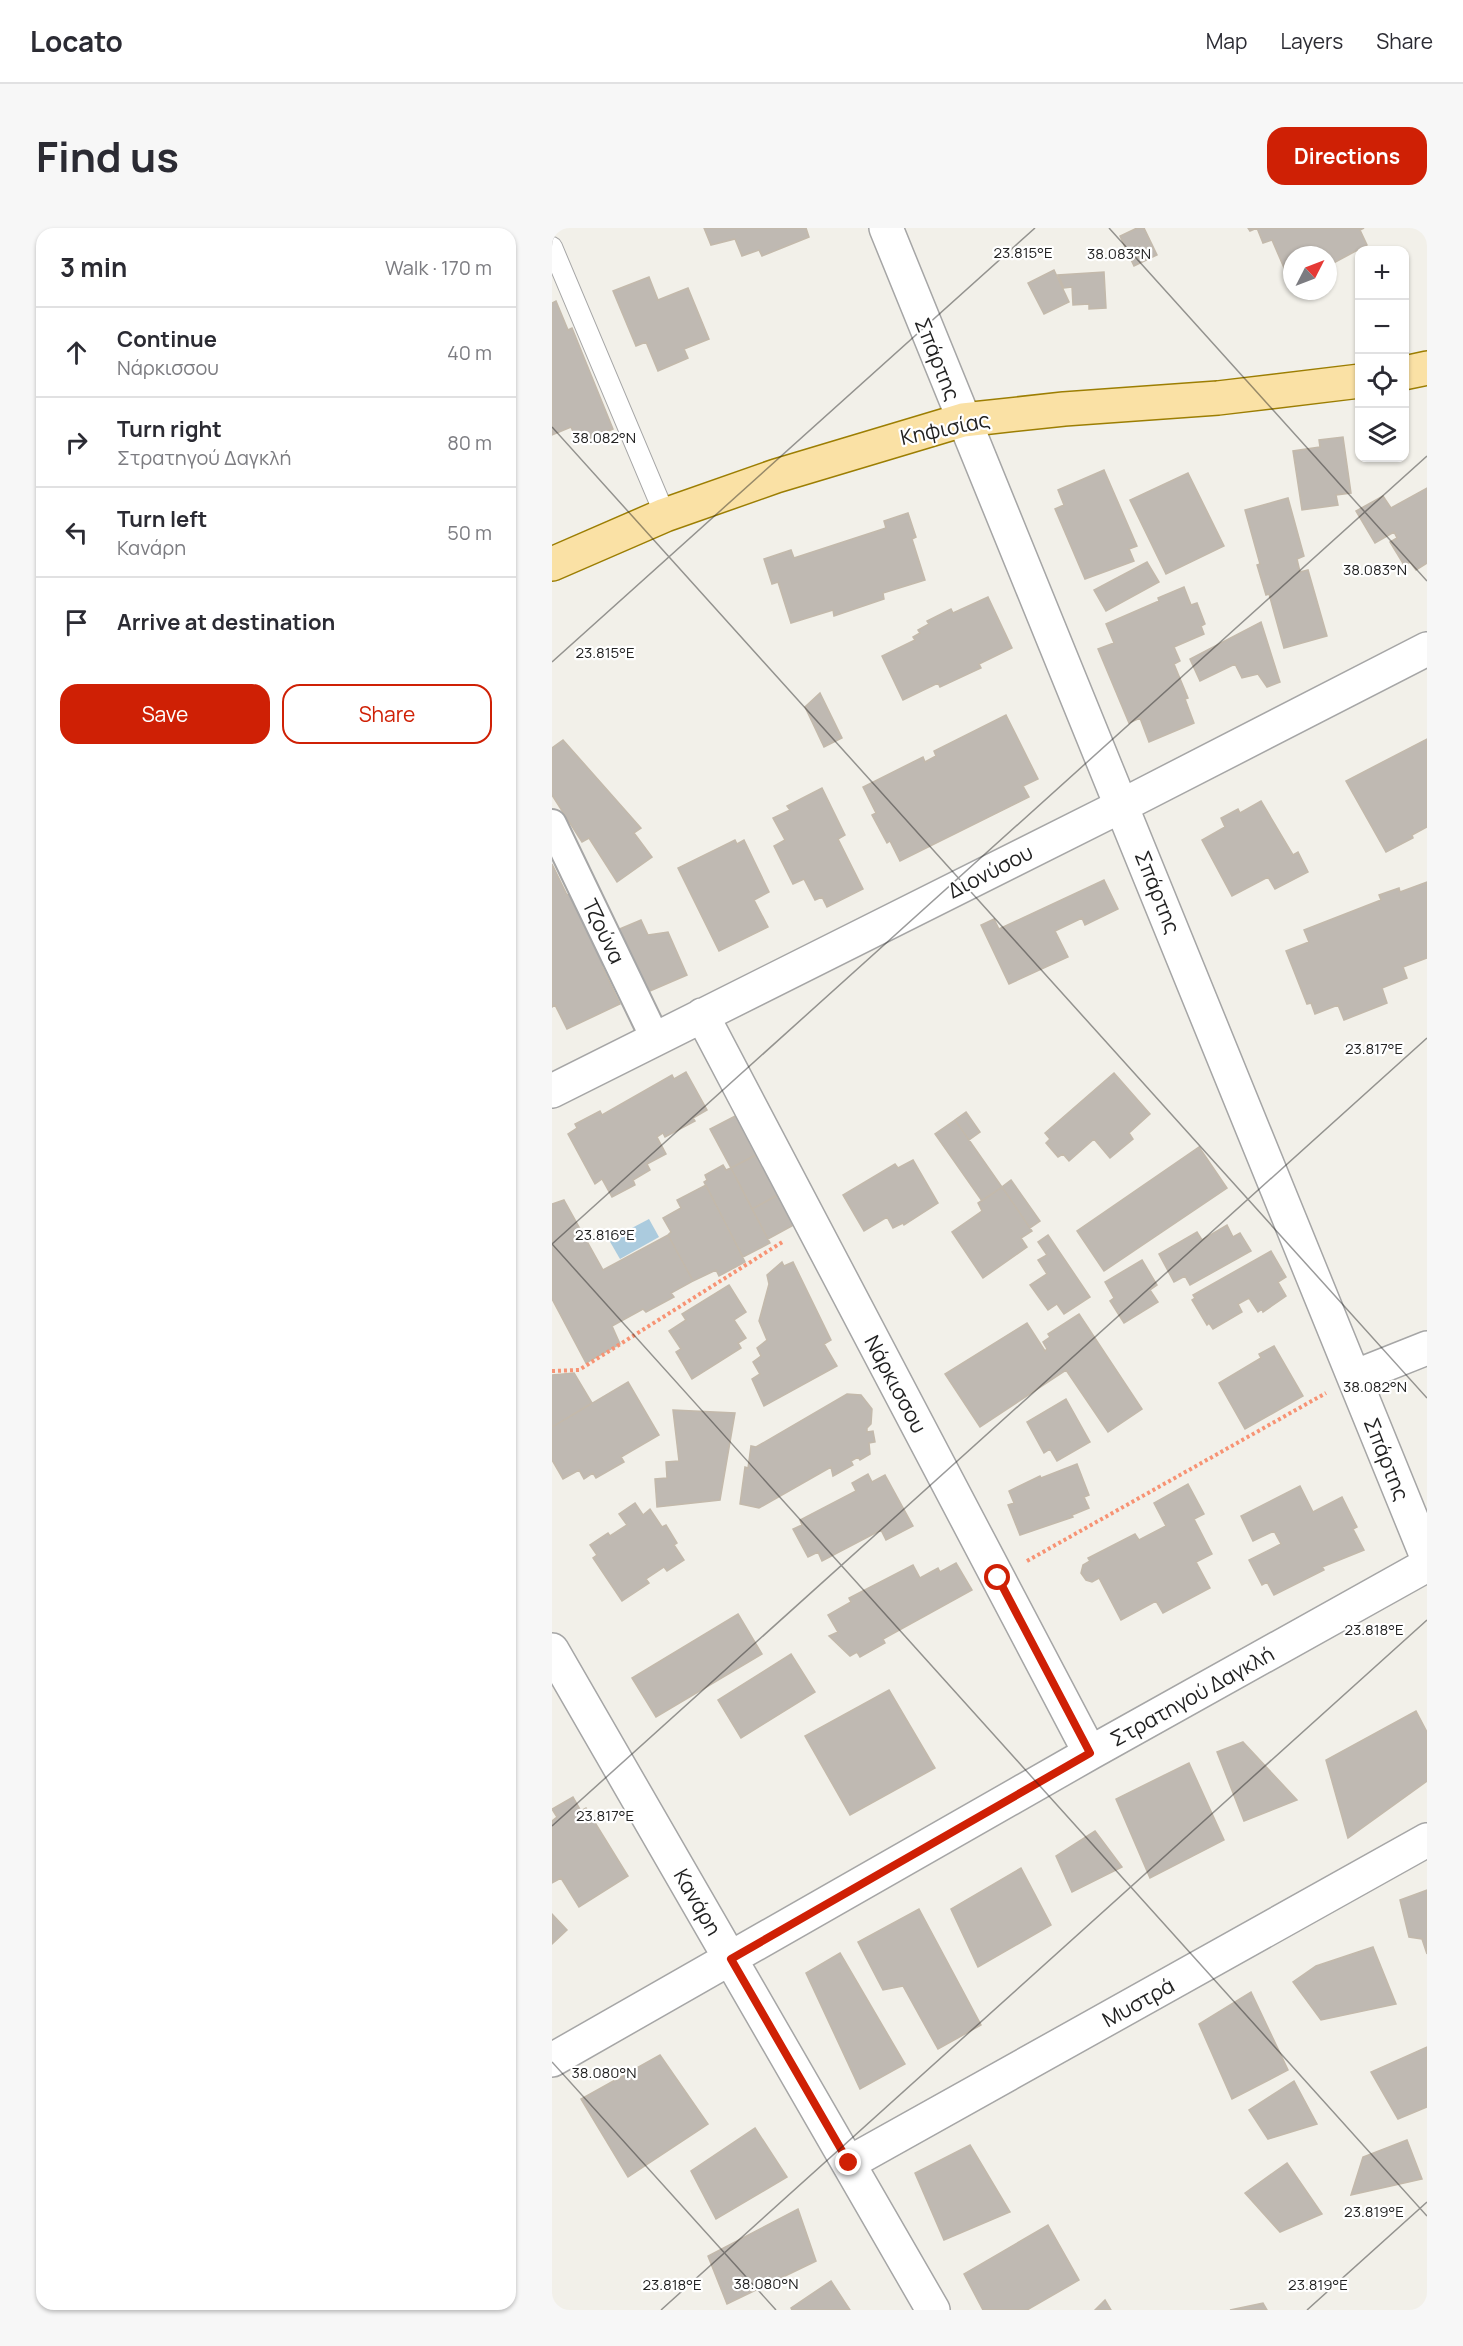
<!DOCTYPE html>
<meta charset="utf-8">
<style>
:root{--surface:#fff;--page:#f7f7f7;--text:#2b2b33;--muted:#7c7c81;--line:#e1e1e2;--accent:#cf2005}
body{margin:0;font-family:Manrope,sans-serif;background:var(--page);color:var(--text)}
.controls{position:absolute;right:18px;top:18px;display:grid;overflow:hidden;border-radius:12px;box-shadow:0 2px 4px #0004}
.controls button{width:54px;height:54px;display:grid;place-items:center;padding:0;border:0;border-bottom:2px solid var(--line);background:var(--surface);color:var(--text);font:30px sans-serif}
.compass{position:absolute;left:731px;top:18px;width:54px;height:54px;border-radius:50%;background:var(--surface);box-shadow:0 2px 4px #0004;rotate:48deg}
.stop{position:absolute;width:18px;height:18px;margin:-14px;border:4px solid #cf2005;border-radius:50%;background:#fff}
.stop.end{background:#cf2005;border-color:#fff;box-shadow:0 2px 6px #0008}
.list{margin:0;padding:0;list-style:none}
h2{display:flex;justify-content:space-between;align-items:center;height:78px;margin:0;padding:0 24px;font-size:26px}
h2 small{font-size:20px;font-weight:400;color:var(--muted)}
.list li{display:grid;grid-template-columns:39px 1fr auto;gap:18px;align-items:center;box-sizing:border-box;height:90px;padding:0 24px;border-top:2px solid var(--line)}
.list b{display:block;font-size:22px;white-space:nowrap}
.list p{margin:0;font-size:20px;white-space:nowrap;color:var(--muted)}
.list em{font-size:20px;font-style:normal;color:var(--muted)}
.actions{display:flex;gap:12px;padding:18px 24px}
.actions a{flex:1;padding:14px 0;border:2px solid var(--accent);border-radius:18px;text-align:center;font-size:21px;color:var(--accent)}
.actions .main{background:var(--accent);color:#fff}
.icon{flex:none;width:33px;height:33px;fill:none;stroke:currentColor;stroke-width:2;stroke-linecap:round;stroke-linejoin:round}
.map{position:relative;flex:none;width:875px;height:2082px;overflow:hidden;border-radius:18px}
header{display:flex;align-items:center;gap:36px;box-sizing:border-box;height:84px;padding:0 30px;background:var(--surface);border-bottom:2px solid var(--line)}
header strong{font-size:28px}
nav{display:flex;gap:33px;margin-inline-start:auto;font-size:21px}
.intro{display:flex;align-items:center;justify-content:space-between;box-sizing:border-box;height:144px;padding:0 36px}
h1{margin:0;font-size:42px}
.button{padding:15px 27px;border-radius:18px;background:var(--accent);color:#fff;font-size:21px;font-weight:700}
main{display:flex;gap:36px;padding:0 36px}
aside{flex:1;background:var(--surface);border-radius:18px;box-shadow:0 2px 4px #0004}
.map>svg:first-child{display:block}
</style>
<header>
<strong>Locato</strong>
<nav><a>Map</a><a>Layers</a><a>Share</a></nav>
</header>
<div class="intro"><h1>Find us</h1><a class="button">Directions</a></div>
<main>
<aside>
<h2>3 min<small>Walk · 170 m</small></h2>
<ul class="list">
<li><svg class="icon" aria-label="ahead" viewBox="0 0 24 24"><path d="M12 20V5M6 11l6-6 6 6"/></svg><div><b>Continue</b><p>Νάρκισσου</p></div><em>40 m</em></li>
<li><svg class="icon" aria-label="right" viewBox="0 0 24 24"><path d="M7 20v-9h11M14 6l5 5-5 5"/></svg><div><b>Turn right</b><p>Στρατηγού Δαγκλή</p></div><em>80 m</em></li>
<li><svg class="icon" aria-label="left" viewBox="0 0 24 24"><path d="M17 20v-9H6M10 6l-5 5 5 5"/></svg><div><b>Turn left</b><p>Κανάρη</p></div><em>50 m</em></li>
<li><svg class="icon" aria-label="arrive" viewBox="0 0 24 24"><path d="M6 21V4h12l-3 4 3 4H6"/></svg><div><b>Arrive at destination</b></div></li>
</ul>
<div class="actions"><a class="main">Save</a><a>Share</a></div>
</aside>
<div class="map">
<svg width="875" height="2082" viewBox="0 0 875 2082">
<rect width="100%" height="100%" fill="#f2f0e9"/>
<!-- water -->
<path fill="#abcbde" d="M97 991 107 1009 68 1031 57 1012Z"/>
<!-- building -->
<path fill="#bfb9b2" stroke="#c3b9ab" stroke-width="1.5" d="M152 0H254L257 9 210 28 207 22 190 28 183 11 159 17Z
M585 0H592L605 27 582 38 568 8Z
M696 0H812L808 2 815 17 776 38V27H740V39L733 42 720 12 711 15 705 0 698 3Z
M502 42 517 74 492 86 476 55Z
M552 44 554 80 537 81V76L521 77 520 59 512 60 506 47Z
M97 49 106 72 136 60 157 111 132 121 136 130 106 143 94 114 84 118 61 63Z
M4 73 16 102 20 100 61 201 26 215 19 199 0 207V75Z
M791 209 799 265 784 267 786 277 750 282 741 223 768 219 767 212Z
M552 242 585 318 577 321 582 333 533 351 503 281 512 277 506 262Z
M636 245 672 318 614 346 578 272Z
M875 260V335L864 342 858 334 852 337 838 314 845 310 842 304 823 315 804 283 831 268 839 280Z
M736 270 752 328 745 331 748 344 756 342 775 408 732 420 717 366 714 367 705 337 708 336 693 282Z
M356 285 364 309 360 311 373 352 331 365 332 371 282 388 281 382 239 395 226 354 220 356 212 331 239 322 242 330 334 300 332 293Z
M595 334 607 354 554 383 542 362Z
M632 359 639 377 645 375 653 396 649 398 652 406 622 419 628 433 622 436 636 470 633 471 642 495 597 514 588 490 577 495 546 421 562 415 554 396 607 373 606 370Z
M436 369 460 420 427 436 429 440 388 459 386 455 351 472 330 428 363 412 361 409 368 405 366 402 377 396 375 393 399 381 401 385Z
M709 394 728 454 715 459 706 446 690 450 683 436 648 453 638 431Z
M268 465 290 510 272 519 253 479Z
M454 487 486 551 471 558 477 569 348 633 338 613 335 615 320 587 324 585 311 559 371 529 373 534 384 528 382 523Z
M875 511V599L860 607 861 610 834 624 794 553Z
M11 512 89 600 82 605 100 629 65 654 37 610 30 614 0 567V520Z
M270 560 293 607 286 611 311 661 275 679 270 669 263 672 252 651 241 656 222 618 233 612 221 590 238 582 235 578Z
M709 573 741 627 746 624 756 644 723 661 716 649 680 668 650 612 673 599 669 590 686 581 688 585Z
M183 612 185 616 192 612 217 664 202 672 216 699 167 723 126 640Z
M0 636 15 667 22 664 56 735 50 738 68 776 15 801 3 777 0 779Z
M552 652 566 681 533 697 530 690 503 703 516 729 457 756 429 697 442 691 447 701Z
M875 654V730L851 739 855 750 830 760 835 775 792 792 786 777 763 786 759 775 755 776 734 723 757 714 752 702 829 672 827 667 847 660 848 664Z
M89 692 96 707 116 704 135 747 91 766 63 703Z
M134 844 155 882 141 890 143 893 113 909 111 905 105 909 114 926 95 936 98 942 81 952 83 957 60 969 50 951 43 956 16 906 25 900 23 896 48 883 50 887 120 847 122 851Z
M562 845 598 886 577 905 581 911 558 930 542 911 517 933 511 926 506 929 494 915 498 911 493 905Z
M414 884 428 904 417 912 403 892Z
M189 885 209 924 179 940 158 901Z
M403 892 450 959 430 973 383 906Z
M647 919 675 960 552 1043 525 1003Z
M206 926 227 966 200 981 179 940Z
M361 932 386 975 352 997 351 995 341 1000 335 989 312 1003 291 967 343 936 346 940Z
M171 937 174 942 179 940 218 1015 191 1029 152 954 155 952 153 947Z
M459 952 488 993 478 1000 450 959Z
M154 957 193 1034 167 1048 164 1042 141 1053 116 1007 119 1004 111 990 129 980 125 972Z
M450 959 480 1003 469 1010 475 1019 431 1050 400 1004 430 983 426 975Z
M232 964 249 993 216 1011 200 981Z
M12 972 51 1042 116 1007 141 1053 119 1065 122 1069 94 1084 91 1081 60 1098 68 1116 34 1135 0 1071V976Z
M675 997 681 1009 688 1005 699 1023 638 1057 633 1048 622 1054 607 1026 645 1004 650 1012Z
M496 1007 538 1069 512 1086 505 1076 496 1082 478 1057 495 1046 486 1032 495 1027 486 1014Z
M719 1023 734 1049 726 1054 734 1068 711 1084 710 1081 706 1084 697 1070 686 1076 690 1084 661 1101 657 1095 655 1097 640 1072 643 1070 641 1067Z
M590 1032 605 1057 598 1062 606 1074 572 1095 558 1073 562 1070 553 1054Z
M230 1034 232 1038 241 1034 279 1112 272 1116 285 1138 212 1178 200 1151 208 1146 201 1134 209 1128 205 1120 215 1112 207 1093 217 1056 215 1047Z
M177 1057 194 1084 182 1092 194 1110 186 1115 189 1120 140 1151 124 1124 129 1121 117 1103 134 1092 130 1086Z
M527 1086 590 1181 556 1204 514 1142 428 1199 393 1146 475 1095 493 1123 495 1121 491 1114 498 1109 496 1106Z
M722 1118 751 1168 693 1201 667 1155 709 1130 707 1126Z
M22 1145 40 1175 0 1199V1147Z
M76 1154 107 1207 69 1229 72 1234 44 1250 41 1245 32 1251 27 1242 11 1251 0 1232V1199Z
M295 1166 309 1167 320 1181 319 1196 315 1200V1204L321 1203 323 1214 317 1215 318 1226 308 1232 306 1229 299 1233 301 1237 281 1248 279 1239 207 1280 188 1276 193 1239 196 1240 199 1218 204 1219Z
M514 1171 538 1214 505 1233 498 1221 492 1225 475 1194Z
M121 1182 183 1185 168 1272 105 1279 103 1251 115 1250 114 1234 127 1233Z
M525 1236 537 1267 532 1269 537 1280 520 1287 521 1289 468 1307 456 1277 462 1275 457 1263 488 1248 489 1250Z
M316 1246 320 1254 333 1247 361 1298 334 1312 329 1302 270 1333 266 1324 256 1329 241 1301 250 1297 248 1292 304 1263 300 1255Z
M636 1256 652 1286 642 1291 660 1326 644 1334 658 1360 611 1385 604 1373 569 1392 547 1350 540 1354 534 1352 529 1345 531 1337 538 1333 536 1330 583 1306 587 1312 614 1298 602 1275Z
M748 1258 761 1284 790 1269 805 1299 801 1301 812 1322 770 1339 772 1342 722 1367 715 1354 710 1357 697 1332 729 1316 722 1303 701 1313 689 1288Z
M83 1275 91 1287 98 1281 110 1299 114 1297 125 1315 122 1317 132 1332 115 1343 112 1339 94 1351 97 1355 70 1373 41 1330 45 1327 38 1317 56 1305 58 1308 75 1297 67 1286Z
M404 1335 420 1362 331 1411 333 1415 308 1429 305 1424 298 1428 277 1408 286 1404 276 1387 299 1374 297 1370 361 1337 368 1350 386 1340 388 1344Z
M186 1386 210 1426 104 1489 80 1450Z
M239 1426 263 1464 189 1510 166 1472Z
M337 1462 383 1540 298 1587 253 1508Z
M864 1483 875 1504V1553L796 1610 774 1532Z
M691 1514 745 1572 692 1593 665 1524Z
M637 1535 672 1612 598 1650 564 1571Z
M21 1569 29 1583 34 1580 76 1648 27 1679 9 1650 0 1655V1593L5 1589 0 1581Z
M543 1603 570 1639 520 1664 504 1628Z
M469 1640 499 1697 426 1739 399 1681Z
M875 1662V1726L870 1711 857 1709 848 1672Z
M367 1681 429 1797 386 1821 351 1758 331 1762 306 1714Z
M0 1686 15 1702 0 1716Z
M821 1719 844 1776 769 1792 741 1754 764 1738Z
M288 1725 353 1836 308 1861 254 1745Z
M699 1764 736 1842 680 1871 647 1796Z
M875 1819V1879L846 1891 819 1844Z
M108 1827 156 1896 76 1949 29 1871Z
M742 1853 765 1896 716 1911 697 1882Z
M203 1900 235 1949 164 1991 139 1943Z
M855 1912 870 1951 799 1967 811 1929Z
M418 1917 458 1984 392 2012 363 1945Z
M735 1935 770 1986 728 2004 693 1965Z
M246 1981 264 2033 175 2076 156 2028Z
M496 1997 527 2052 475 2082H431L412 2046Z
M279 2053 298 2082H240L239 2080Z
M553 2072 559 2082H543Z
M711 2075 715 2082H678Z"/>
<g fill="none" stroke-linecap="round" stroke-linejoin="round">
<defs>
<path id="service" d="M0 19 113 287"/>
<path id="pedestrian" d="M0 596 103 810"/>
<path id="minor" d="M334 0 875 1329
M150 787 538 1525
M0 863 571 577 875 421
M802 1149 875 1120
M0 1422 381 2082
M0 1832 538 1525 875 1337
M297 1935 875 1612"/>
<path id="primary" d="M852 145 875 140
M0 336 113 287 224 248 411 192 512 181 666 170 808 153"/>
</defs>
<!-- service casing -->
<use href="#service" stroke="#a6a6a6" stroke-width="22"/>
<!-- pedestrian casing -->
<use href="#pedestrian" stroke="#a6a6a6" stroke-width="32"/>
<!-- minor casing -->
<use href="#minor" stroke="#a6a6a6" stroke-width="36"/>
<!-- primary casing -->
<use href="#primary" stroke="#9c7e03" stroke-width="36"/>
<!-- path -->
<path stroke="#f79374" stroke-width="4" stroke-dasharray="3 3" stroke-linecap="butt" d="M0 1143 27 1142 232 1013
M475 1333 774 1165"/>
<!-- service -->
<use href="#service" stroke="#fff" stroke-width="20"/>
<!-- pedestrian -->
<use href="#pedestrian" stroke="#fff" stroke-width="28"/>
<!-- minor -->
<use href="#minor" stroke="#fff" stroke-width="33"/>
<!-- primary -->
<use href="#primary" stroke="#fae1a5" stroke-width="33"/>
</g>
<g fill="none" stroke-linecap="round" stroke-linejoin="round">
<!-- route -->
<path stroke="#cf2005" stroke-width="8" d="M297 1935 179 1731 538 1525 446 1350"/>
</g>
<!-- ticks -->
<path fill="none" stroke="#222" stroke-width="1.5" stroke-opacity="0.45" d="M557 0 875 353M0 199 875 1170M0 434 483 0M0 1016 875 228M0 1016 875 1988M0 1598 875 810M0 1834 224 2082M109 2082 875 1392M755 2082 875 1974"/>
<g text-anchor="middle" dominant-baseline="central" stroke-width="4.5" stroke-linejoin="round" paint-order="stroke">
<!-- street labels -->
<g font-size="21" fill="#222" stroke="#fff">
<text transform="translate(386 131) rotate(68)">Σπάρτης</text>
<text transform="translate(393 200) rotate(-12)">Κηφισίας</text>
<text transform="translate(438 643) rotate(-27)">Διονύσου</text>
<text transform="translate(606 664) rotate(68)">Σπάρτης</text>
<text transform="translate(52 703) rotate(64)">Τζούνα</text>
<text transform="translate(344 1156) rotate(62)">Νάρκισσου</text>
<text transform="translate(835 1231) rotate(68)">Σπάρτης</text>
<text transform="translate(640 1468) rotate(-29)">Στρατηγού Δαγκλή</text>
<text transform="translate(146 1674) rotate(60)">Κανάρη</text>
<text transform="translate(586 1774) rotate(-29)">Μυστρά</text>
</g>
</g>
<g font-size="15" text-anchor="middle" fill="#222" stroke="#fff" stroke-width="4.5" stroke-linejoin="round" paint-order="stroke">
<text x="471" y="30">23.815°E</text>
<text x="567" y="31">38.083°N</text>
<text x="52" y="215">38.082°N</text>
<text x="823" y="347">38.083°N</text>
<text x="53" y="430">23.815°E</text>
<text x="822" y="826">23.817°E</text>
<text x="53" y="1012">23.816°E</text>
<text x="823" y="1164">38.082°N</text>
<text x="822" y="1407">23.818°E</text>
<text x="53" y="1593">23.817°E</text>
<text x="52" y="1850">38.080°N</text>
<text x="822" y="1989">23.819°E</text>
<text x="214" y="2061">38.080°N</text>
<text x="120" y="2062">23.818°E</text>
<text x="766" y="2062">23.819°E</text>
</g>
</svg>
<div class="controls">
<button>+</button>
<button>−</button>
<button><svg class="icon" aria-label="locate" viewBox="0 0 24 24"><circle cx="12" cy="12" r="6"/><path d="M12 2v4M12 18v4M2 12h4M18 12h4"/></svg></button>
<button><svg class="icon" aria-label="layers" viewBox="0 0 24 24"><path d="M12 4l9 5-9 5-9-5zM3 14l9 5 9-5"/></svg></button>
</div>
<svg class="compass" viewBox="-18 -18 36 36"><path d="M0-13l5 13h-10z" fill="#e53935"/><path d="M0 13l5-13h-10z" fill="#7c7c81"/></svg>
<div class="stop" style="left:446px;top:1350px"></div>
<div class="stop end" style="left:297px;top:1935px"></div>
</div>
</main>
